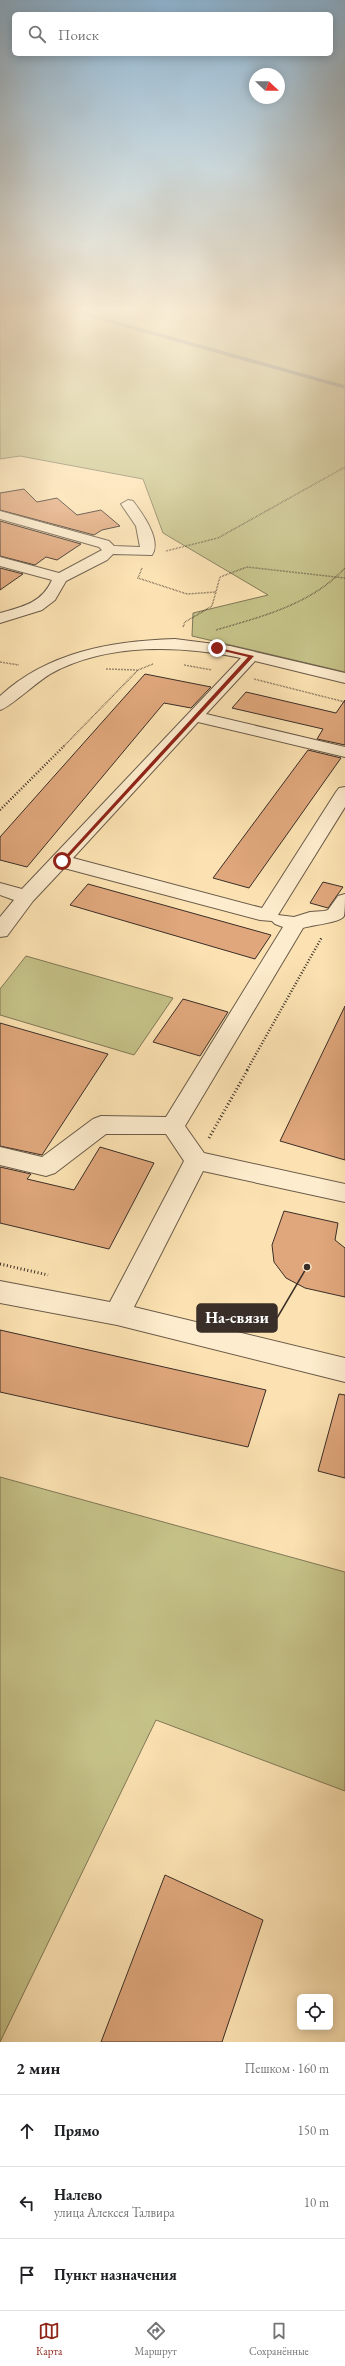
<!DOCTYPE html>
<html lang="ru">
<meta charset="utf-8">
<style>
:root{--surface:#fff;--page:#f6f6f6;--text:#202124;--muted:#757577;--line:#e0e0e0;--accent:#8f2418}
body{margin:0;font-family:"EB Garamond",serif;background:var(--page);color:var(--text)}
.controls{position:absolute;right:12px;bottom:12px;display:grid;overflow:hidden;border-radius:6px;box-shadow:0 2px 10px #0003}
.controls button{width:36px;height:36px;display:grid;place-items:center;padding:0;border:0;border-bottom:1px solid var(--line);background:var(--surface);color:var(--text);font:20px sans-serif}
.compass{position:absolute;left:249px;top:68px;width:36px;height:36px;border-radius:50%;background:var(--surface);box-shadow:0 2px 10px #0003;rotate:112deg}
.stop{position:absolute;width:12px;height:12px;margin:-9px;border:3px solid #8f2418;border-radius:50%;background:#fff}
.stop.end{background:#8f2418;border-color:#fff;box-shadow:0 1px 4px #0008}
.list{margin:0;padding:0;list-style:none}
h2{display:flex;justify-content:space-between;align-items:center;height:52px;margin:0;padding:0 16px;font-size:17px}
h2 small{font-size:13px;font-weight:400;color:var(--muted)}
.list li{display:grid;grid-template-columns:26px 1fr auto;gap:12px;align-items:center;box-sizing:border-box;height:72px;padding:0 16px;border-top:1px solid var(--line)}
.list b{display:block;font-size:15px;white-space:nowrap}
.list p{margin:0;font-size:13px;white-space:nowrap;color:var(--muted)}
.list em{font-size:13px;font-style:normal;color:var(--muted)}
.icon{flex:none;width:22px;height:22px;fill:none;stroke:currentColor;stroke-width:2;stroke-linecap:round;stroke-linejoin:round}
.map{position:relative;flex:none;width:345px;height:2042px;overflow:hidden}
.search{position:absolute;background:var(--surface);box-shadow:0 2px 10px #0003;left:12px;right:12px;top:12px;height:44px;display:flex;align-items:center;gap:10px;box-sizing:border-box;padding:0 14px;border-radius:6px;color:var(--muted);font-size:15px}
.sheet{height:268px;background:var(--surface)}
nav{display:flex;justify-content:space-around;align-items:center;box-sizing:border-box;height:56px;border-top:1px solid var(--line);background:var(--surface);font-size:11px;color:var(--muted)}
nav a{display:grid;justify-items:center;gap:2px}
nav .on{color:var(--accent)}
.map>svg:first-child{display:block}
</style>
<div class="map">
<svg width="345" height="2042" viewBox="0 0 345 2042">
<rect width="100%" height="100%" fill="#fce2b2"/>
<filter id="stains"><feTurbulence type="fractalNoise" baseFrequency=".005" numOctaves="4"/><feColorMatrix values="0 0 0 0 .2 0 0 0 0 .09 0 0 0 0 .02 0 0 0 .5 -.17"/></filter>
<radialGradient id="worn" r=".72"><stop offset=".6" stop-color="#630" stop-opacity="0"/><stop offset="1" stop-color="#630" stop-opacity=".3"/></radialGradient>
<!-- green -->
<path fill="#c5c288" stroke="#807858" d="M0 308H345V672L192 636 193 613 268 595 163 533 143 479 20 456 0 459Z
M26 956 173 998 134 1055 0 1015V989Z
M0 1477 345 1572V1791L156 1720 0 2042Z"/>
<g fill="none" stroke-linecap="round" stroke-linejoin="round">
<!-- stream -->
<path stroke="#7a827f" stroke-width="3.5" d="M63 308 345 387"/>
</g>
<!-- building -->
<path fill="#e0a77c" stroke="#3a2e28" d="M24 489 37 502 57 498 77 515 101 510 120 526 102 530 94 535 0 510V493Z
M0 521 81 544 57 560 46 557 35 565 0 556Z
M0 568 23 574 0 590Z
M145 674 211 687 191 708 164 703 27 867 0 860V837Z
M246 692 336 713 345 700V745L317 739 323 729 232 708Z
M308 750 341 758 249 888 213 878Z
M323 882 343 887 328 908 310 903Z
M88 884 271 935 255 959 70 905Z
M183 999 228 1012 200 1056 153 1042Z
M345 1006V1160L280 1141Z
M0 1023 108 1054 42 1155 0 1146Z
M100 1147 154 1163 109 1249 0 1223V1167L31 1174 27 1179 74 1190Z
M284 1211 338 1223 335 1240 345 1248V1297L305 1288 286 1278 274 1262 272 1245Z
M0 1330 266 1390 248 1447 0 1392Z
M339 1394 345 1395V1478L318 1471Z
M165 1875 263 1920 222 2042H101Z"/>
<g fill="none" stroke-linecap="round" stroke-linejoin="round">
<defs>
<path id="minor" d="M128 500 133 501C142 513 162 540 152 555L113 554 107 560 66 581 55 600 42 610 0 623V613C22 607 42 603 52 580L0 566V557L59 573 102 550 99 547 0 519V511L109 541 114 546 140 547 136 526 121 504Z
M175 639 230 646 345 673V683L255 661 206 714 345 747V757L198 722 73 858 262 908 336 792 339 788 345 787V807L278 915 294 917 310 912 324 911 328 910 338 896 345 894C345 900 345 910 344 916 340 923 311 925 303 928L185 1126 204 1153 345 1184V1202L203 1171 134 1307 345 1358V1382L117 1325 0 1303V1281L110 1302 184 1161 166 1134H106L55 1173 46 1176 0 1165V1147L42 1157 93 1119 101 1116 166 1117 283 927 275 924 272 921 260 920 64 868 33 901 7 936 0 937V917L14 900 0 895V883L22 889 241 658C180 645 108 643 52 673 37 681 11 707 0 710V696C48 652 111 641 175 639Z"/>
</defs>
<!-- minor casing -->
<use href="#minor" stroke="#6a5b4a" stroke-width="2"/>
<!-- path-far2 -->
<path stroke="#3a2e28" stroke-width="1.5" stroke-dasharray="0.5 1" stroke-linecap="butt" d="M166 551 218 538 345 467
M142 568 138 578 187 594 216 592
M183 627 185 622 212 606 220 577 247 567 345 578
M216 630C263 616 310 605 345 568
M0 662 19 665
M184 665 212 670
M106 669 137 670
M254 679 345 702
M63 747 138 670 153 664"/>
<!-- path-far1 -->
<path stroke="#3a2e28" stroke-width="2.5" stroke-dasharray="1 2" stroke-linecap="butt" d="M0 810 64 746
M247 1070 322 937"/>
<!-- path -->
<path stroke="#3a2e28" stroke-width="3" stroke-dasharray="1 2.5" stroke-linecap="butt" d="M209 1138 248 1069
M0 1264 48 1275"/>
<!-- minor -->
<use href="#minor" fill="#fdeccd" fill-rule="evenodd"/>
</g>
<!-- sky -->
<linearGradient id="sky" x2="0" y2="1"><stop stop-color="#8db6d5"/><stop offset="0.52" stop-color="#fef2dc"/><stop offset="1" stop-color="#fef2dc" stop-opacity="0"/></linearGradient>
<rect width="345" height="594" fill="url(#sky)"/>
<!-- route -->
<path fill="#8f2418" d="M215 647 254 656 64 862H60L248 657 215 649Z"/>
<!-- callouts -->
<path fill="none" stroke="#3a2e28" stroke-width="1.5" d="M307 1267L277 1318"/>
<circle fill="#3a2e28" stroke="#fdeccd" stroke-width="1.5" cx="307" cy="1267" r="4"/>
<rect fill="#3a2e28" stroke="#3a2e28" stroke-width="1.5" x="197" y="1304" width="80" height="28" rx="4"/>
<g font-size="16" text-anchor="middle" font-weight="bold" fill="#fff">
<text x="237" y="1323">На-связи</text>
</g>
<rect width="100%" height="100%" filter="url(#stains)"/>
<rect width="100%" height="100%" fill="url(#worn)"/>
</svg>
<div class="controls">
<button><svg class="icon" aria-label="locate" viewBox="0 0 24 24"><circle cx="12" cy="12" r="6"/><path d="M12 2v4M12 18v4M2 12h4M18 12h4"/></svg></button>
</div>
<svg class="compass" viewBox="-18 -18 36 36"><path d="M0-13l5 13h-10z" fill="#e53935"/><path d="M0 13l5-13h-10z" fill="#757577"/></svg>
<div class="stop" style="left:62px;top:861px"></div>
<div class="stop end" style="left:217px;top:648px"></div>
<div class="search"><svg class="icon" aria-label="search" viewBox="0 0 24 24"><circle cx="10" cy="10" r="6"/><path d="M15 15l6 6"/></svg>Поиск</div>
</div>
<section class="sheet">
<h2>2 мин<small>Пешком · 160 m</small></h2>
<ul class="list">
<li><svg class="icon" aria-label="ahead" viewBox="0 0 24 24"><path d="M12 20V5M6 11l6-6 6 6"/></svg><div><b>Прямо</b></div><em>150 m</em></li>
<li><svg class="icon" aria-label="left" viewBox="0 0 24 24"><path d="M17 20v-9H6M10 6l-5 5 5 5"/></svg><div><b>Налево</b><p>улица Алексея Талвира</p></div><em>10 m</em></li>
<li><svg class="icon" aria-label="arrive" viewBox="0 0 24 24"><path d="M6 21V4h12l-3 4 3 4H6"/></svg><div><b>Пункт назначения</b></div></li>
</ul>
</section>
<nav>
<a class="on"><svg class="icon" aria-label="map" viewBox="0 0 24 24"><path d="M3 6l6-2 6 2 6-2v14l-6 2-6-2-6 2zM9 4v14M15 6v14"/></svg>Карта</a>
<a><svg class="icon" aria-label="directions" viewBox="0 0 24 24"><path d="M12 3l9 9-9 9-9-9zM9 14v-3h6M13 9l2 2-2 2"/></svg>Маршрут</a>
<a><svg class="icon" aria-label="saved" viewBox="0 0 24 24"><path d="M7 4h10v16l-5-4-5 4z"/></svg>Сохранённые</a>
</nav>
